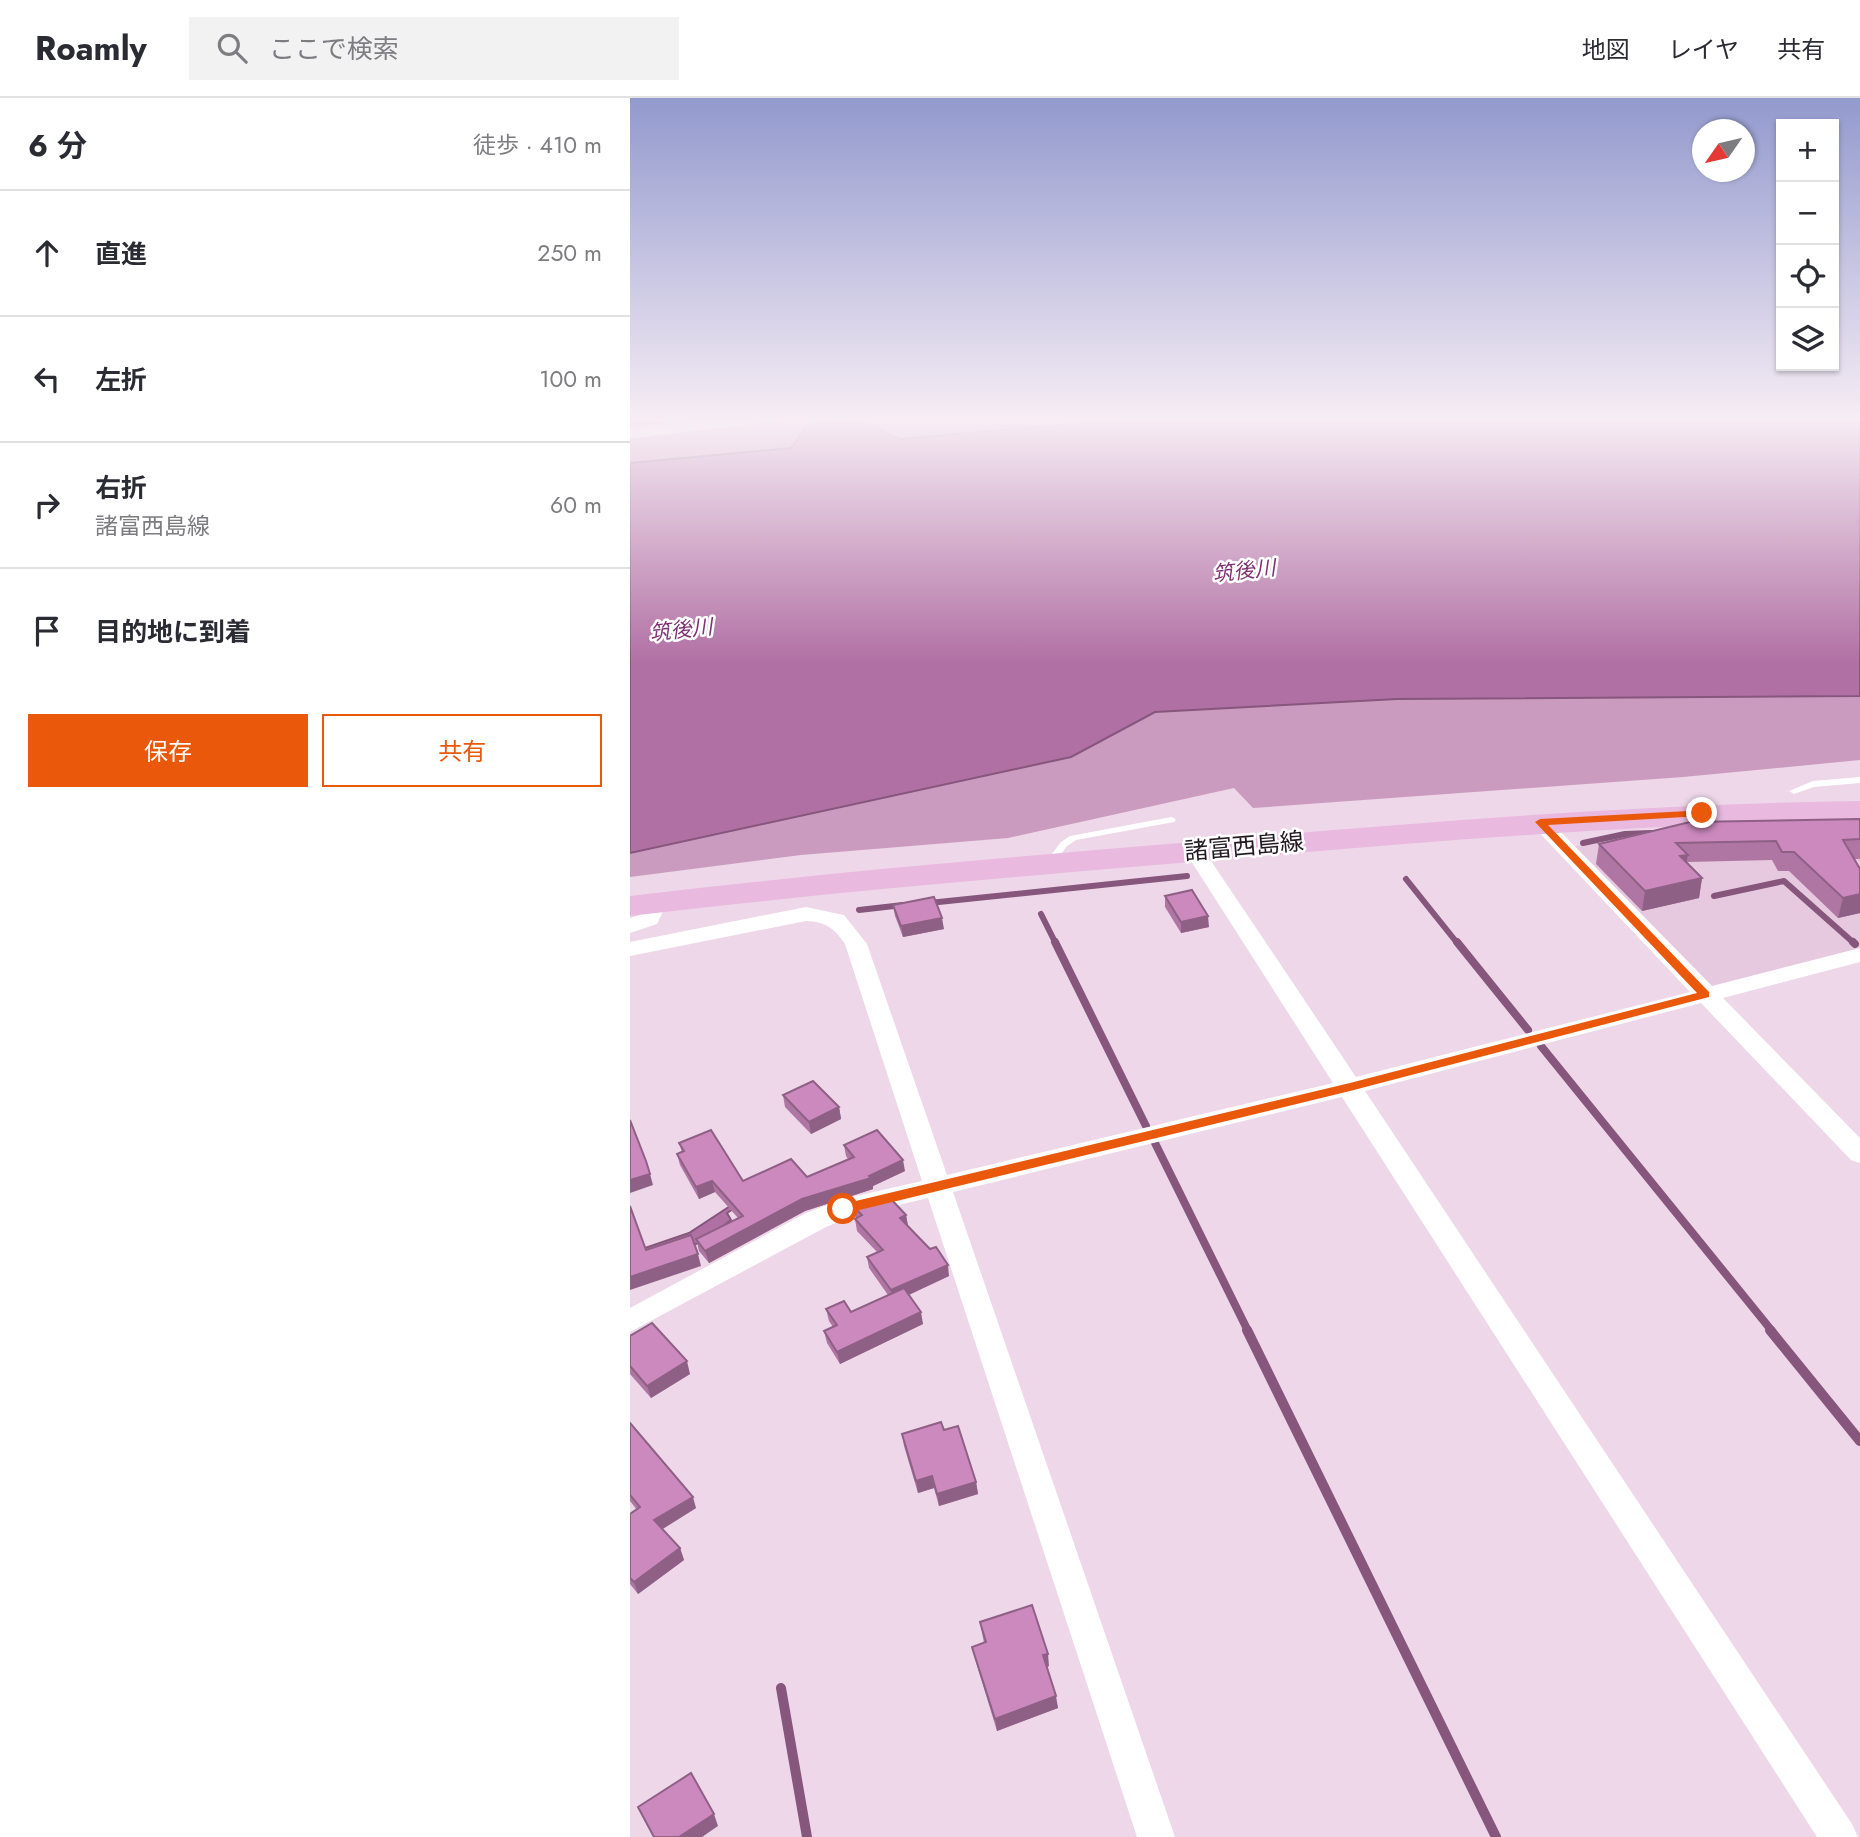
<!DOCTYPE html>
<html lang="ja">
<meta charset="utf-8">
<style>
:root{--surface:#fff;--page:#f2f2f3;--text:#2b2b33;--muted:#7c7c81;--line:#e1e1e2;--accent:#ea580c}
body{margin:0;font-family:Jost,"Noto Sans JP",sans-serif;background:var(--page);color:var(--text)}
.controls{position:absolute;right:21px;top:21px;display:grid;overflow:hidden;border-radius:0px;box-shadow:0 2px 5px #0004}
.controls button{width:63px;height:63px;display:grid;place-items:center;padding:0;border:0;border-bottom:2px solid var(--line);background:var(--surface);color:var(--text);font:35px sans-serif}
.compass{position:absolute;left:1062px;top:21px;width:63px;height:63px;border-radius:50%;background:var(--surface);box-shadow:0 2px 5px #0004;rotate:236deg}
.stop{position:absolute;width:21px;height:21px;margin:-16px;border:5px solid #ea580c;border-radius:50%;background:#fff}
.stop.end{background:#ea580c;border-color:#fff;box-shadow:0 2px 7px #0008}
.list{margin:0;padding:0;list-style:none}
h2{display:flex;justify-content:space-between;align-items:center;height:91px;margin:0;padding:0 28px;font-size:30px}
h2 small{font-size:23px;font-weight:400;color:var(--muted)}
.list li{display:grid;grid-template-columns:46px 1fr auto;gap:21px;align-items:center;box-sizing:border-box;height:126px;padding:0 28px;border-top:2px solid var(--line)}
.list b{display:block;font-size:26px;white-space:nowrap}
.list p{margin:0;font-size:23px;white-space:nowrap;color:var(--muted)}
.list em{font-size:23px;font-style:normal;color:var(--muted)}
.actions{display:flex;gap:14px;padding:21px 28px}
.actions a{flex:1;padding:16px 0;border:2px solid var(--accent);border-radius:0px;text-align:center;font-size:24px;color:var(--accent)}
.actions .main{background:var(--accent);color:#fff}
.icon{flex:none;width:38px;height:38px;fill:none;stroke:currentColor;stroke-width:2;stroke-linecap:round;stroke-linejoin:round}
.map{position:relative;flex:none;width:1230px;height:1739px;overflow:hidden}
header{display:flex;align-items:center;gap:42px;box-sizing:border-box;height:98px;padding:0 35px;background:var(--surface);border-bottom:2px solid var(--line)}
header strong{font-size:33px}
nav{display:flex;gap:38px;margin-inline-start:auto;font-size:24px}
.search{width:490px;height:63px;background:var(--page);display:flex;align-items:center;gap:18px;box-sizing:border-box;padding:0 24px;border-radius:0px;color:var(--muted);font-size:26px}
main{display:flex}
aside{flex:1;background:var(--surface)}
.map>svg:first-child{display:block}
</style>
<header>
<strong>Roamly</strong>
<div class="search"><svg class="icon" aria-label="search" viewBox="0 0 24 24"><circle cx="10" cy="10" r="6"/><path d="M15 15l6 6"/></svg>ここで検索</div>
<nav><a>地図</a><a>レイヤ</a><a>共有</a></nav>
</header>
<main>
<aside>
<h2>6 分<small>徒歩 · 410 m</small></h2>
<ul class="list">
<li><svg class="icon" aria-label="ahead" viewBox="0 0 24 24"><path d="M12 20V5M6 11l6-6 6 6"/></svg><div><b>直進</b></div><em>250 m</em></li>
<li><svg class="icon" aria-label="left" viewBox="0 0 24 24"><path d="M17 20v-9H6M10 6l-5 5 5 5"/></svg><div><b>左折</b></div><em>100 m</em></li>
<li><svg class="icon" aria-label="right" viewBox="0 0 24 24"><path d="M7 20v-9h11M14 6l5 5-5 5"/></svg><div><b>右折</b><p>諸富西島線</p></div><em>60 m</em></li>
<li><svg class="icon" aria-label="arrive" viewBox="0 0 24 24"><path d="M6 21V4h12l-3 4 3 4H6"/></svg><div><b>目的地に到着</b></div></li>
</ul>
<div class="actions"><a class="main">保存</a><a>共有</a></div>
</aside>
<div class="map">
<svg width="1230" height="1739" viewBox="0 0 1230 1739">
<rect width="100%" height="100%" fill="#edd7e8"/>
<!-- built -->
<path fill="#e6c9df" d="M1230 732V852L1076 891 942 749 997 738Z"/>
<!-- green -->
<path fill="#ca9bbf" d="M157 322H187L171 327 194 322H609L213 360 0 388V341Z
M1230 572V662L1053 679 623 710 604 690 378 740 171 757 0 779V726L525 614Z"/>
<!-- water -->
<path fill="#b170a4" stroke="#86567d" stroke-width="2" d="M194 322H227L270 341 489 322H1230V598L767 601 525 614 441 659 0 755V365L161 350 177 328Z
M126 1091 129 1095 97 1115 101 1122 72 1144 0 1166V1155L59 1135Z"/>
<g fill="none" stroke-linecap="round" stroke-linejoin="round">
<!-- stream-far2 -->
<path stroke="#86567d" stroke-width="6" d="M953 745 995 736 1021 735
M776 781 828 846
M1084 798 1154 783 1225 846
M299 805 557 778
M229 812 273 807
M411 816 426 846"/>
<!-- stream-far1 -->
<path stroke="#86567d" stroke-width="8" d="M425 844 516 1028
M827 844 898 932
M1223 844 1225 846
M911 948 1142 1233
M525 1045 618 1233"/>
<!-- stream -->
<path stroke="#86567d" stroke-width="10" d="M617 1232 866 1739
M1140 1232 1230 1343
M151 1590 177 1739"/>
<!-- service -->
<path fill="#fff" fill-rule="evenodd" d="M1230 679V685L1184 689 1164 696 1159 693 1183 683Z
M541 719 544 720 546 722 544 724 446 742 437 748 423 767H417L415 765 431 744 440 738Z"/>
<!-- minor -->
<path fill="#fff" fill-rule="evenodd" d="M91 322H130L123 326 0 340V332Z
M910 718 917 720 1082 888 1230 850V864L1093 900 1230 1040V1065L1221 1062 1071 905 735 993 1222 1726 1228 1739H1187L712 999 323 1094 545 1739H507L298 1100 220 1119 196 1129 0 1234V1210L176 1115 213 1101 292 1083 215 846C204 830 196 824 176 823L0 858V844L176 809 214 817 237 846 317 1077 703 985 554 752 564 746 571 748 726 979 1060 894 903 728 900 724 903 720Z
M26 799 37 805 27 826 0 835V820L10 817 18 800Z"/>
<!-- primary -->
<path fill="#e9b9e0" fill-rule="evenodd" d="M1230 703V723C1010 725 793 744 574 763 382 779 191 795 0 818V798C191 775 382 759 574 743 793 724 1010 706 1230 703Z"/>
</g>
<!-- wall -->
<path fill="#af76a3" d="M1230 721V761H1224L1230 771V815L1208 820 1159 773H1148L1142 762 1057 764 1072 780 1069 800 1012 813 966 766 969 746Z
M535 798 579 829 551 835 535 809Z
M263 807 314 831 273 839 265 818Z
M153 997 209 1009 211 1021 181 1036 155 1009Z
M49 1045 113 1083 177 1079 218 1061 216 1058 214 1047 275 1073 243 1088V1091L175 1113 79 1165 69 1153 66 1141 108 1120 85 1094 69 1101 50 1067 47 1056 52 1054Z
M224 1109 276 1117 278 1128 319 1178 279 1197 293 1226 210 1266 197 1245 194 1233 203 1229 199 1223 196 1211 221 1214 258 1197 239 1170 237 1159 247 1154 227 1133 225 1121 226 1120Z
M0 1238 60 1276 21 1300 0 1276Z
M0 1325 66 1410 32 1431 50 1450 54 1462 8 1496 0 1486V1416L7 1412 0 1403Z
M314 1332 346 1384 348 1396 309 1408 304 1390 288 1395 274 1348 272 1336Z
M350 1524 419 1568 417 1569 428 1610 367 1633 345 1561 342 1549 354 1545Z"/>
<!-- shaded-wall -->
<path fill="#8f6085" d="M0 322H61L0 329Z
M1058 757 1054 776 1050 758Z
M1072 780 1069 800 1012 813 1015 793Z
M1230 796V815L1208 820 1213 800Z
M578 818 579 829 551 835V824Z
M312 820 314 831 273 839 271 828Z
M209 1009 211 1021 181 1036 179 1024Z
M273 1062 275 1073 243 1088V1091L175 1113 79 1165 75 1153 172 1101 239 1078Z
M20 1076 23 1087 0 1095V1082Z
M82 1083 85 1094 69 1101 66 1089Z
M276 1117 278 1128 270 1120Z
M68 1156 71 1168 0 1192V1179Z
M318 1167 319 1178 263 1204 261 1192Z
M291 1214 293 1226 210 1266 207 1254Z
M57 1263 60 1276 21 1300 17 1288Z
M302 1378 304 1390 288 1395 286 1383Z
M346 1384 348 1396 309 1408 307 1396Z
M63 1399 66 1410 28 1434 24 1422Z
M50 1450 54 1462 8 1496 4 1484Z
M418 1556 419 1568 415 1569 413 1557Z
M426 1598 428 1610 367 1633 365 1621Z
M84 1716 88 1728 72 1739H49Z"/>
<!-- building -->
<path fill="#cc89be" stroke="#8f6085" stroke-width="2" d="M1230 721V741L1213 742 1230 771V796L1213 800 1164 754H1152L1146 743 1046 745 1058 757 1050 758 1072 780 1015 793 969 746 1060 724Z
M562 792 578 818 551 824 535 798Z
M304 799 312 820 271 828 263 807Z
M183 983 209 1009 179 1024 153 997Z
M0 1022 16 1063 20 1076 0 1082Z
M81 1032 113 1083 161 1061 177 1079 224 1059 214 1047 247 1032 273 1062 239 1078 241 1080 172 1101 75 1153 66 1141 113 1118 82 1083 66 1089 47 1056 54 1053 49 1045Z
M260 1100 276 1117 270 1120 300 1151 306 1149 318 1167 261 1192 237 1159 253 1152 225 1121 232 1117 224 1109Z
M0 1108 16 1152 61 1137 68 1156 0 1179Z
M274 1190 291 1214 207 1254 194 1233 207 1227 196 1211 214 1203 221 1214Z
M22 1225 57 1263 17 1288 0 1268V1238Z
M311 1324 314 1332 328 1328 346 1384 307 1396 302 1378 286 1383 272 1336Z
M0 1325 63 1399 24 1422 50 1450 4 1484 0 1480V1416L10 1409 0 1397Z
M402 1507 418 1556 413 1557 426 1598 365 1621 342 1549 356 1544 350 1524Z
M61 1675 84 1716 49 1739H24L8 1709Z"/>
<!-- sky -->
<linearGradient id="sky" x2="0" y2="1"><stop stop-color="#9299cd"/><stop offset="0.57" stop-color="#f7edf5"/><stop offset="1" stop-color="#f7edf5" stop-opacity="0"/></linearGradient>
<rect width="1230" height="565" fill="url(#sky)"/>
<!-- route -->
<path fill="#ea580c" d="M1076 712 1072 718 918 727 1079 894V899L720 993 213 1116 206 1111 213 1106 720 985 1067 895 905 724 910 721Z"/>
<g text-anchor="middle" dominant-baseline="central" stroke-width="5" stroke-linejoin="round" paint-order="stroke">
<!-- far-water labels -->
<g font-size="21" font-style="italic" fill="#7f3173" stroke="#fff">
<text transform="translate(614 473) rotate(-6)">筑後川</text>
<text transform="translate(51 532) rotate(-6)">筑後川</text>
</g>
<!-- street labels -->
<g font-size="24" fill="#231b21" stroke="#fff">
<text transform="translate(614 748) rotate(-5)">諸富西島線</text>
</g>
</g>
</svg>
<div class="controls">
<button>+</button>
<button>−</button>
<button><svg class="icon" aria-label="locate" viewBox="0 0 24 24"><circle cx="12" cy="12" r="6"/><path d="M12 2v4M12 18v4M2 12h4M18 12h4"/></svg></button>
<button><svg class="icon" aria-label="layers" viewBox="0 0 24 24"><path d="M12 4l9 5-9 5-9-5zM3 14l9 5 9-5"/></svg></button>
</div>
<svg class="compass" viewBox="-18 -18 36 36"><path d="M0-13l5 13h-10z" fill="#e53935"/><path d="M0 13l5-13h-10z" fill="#7c7c81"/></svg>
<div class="stop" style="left:213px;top:1111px"></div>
<div class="stop end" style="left:1072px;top:715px"></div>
</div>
</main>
